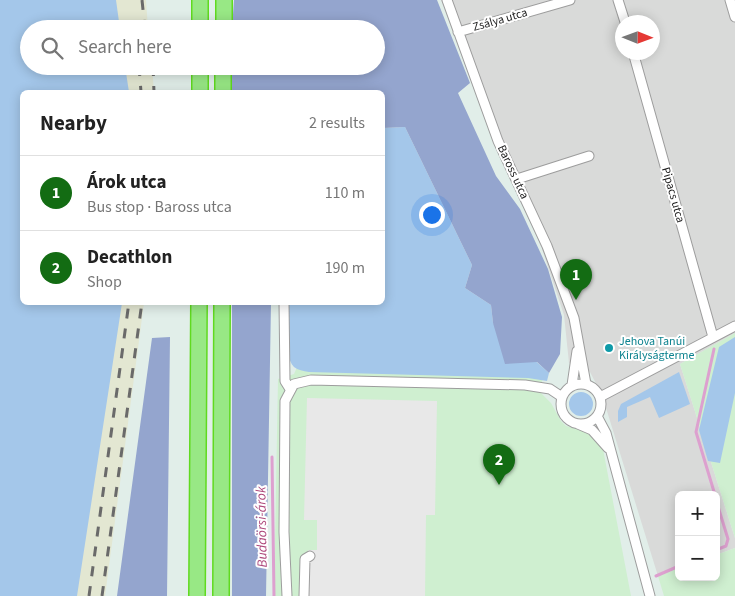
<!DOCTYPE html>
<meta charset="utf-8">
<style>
:root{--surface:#fff;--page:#f6f6f6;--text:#222;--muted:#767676;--line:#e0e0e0;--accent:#136c13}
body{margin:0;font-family:"Source Sans 3",sans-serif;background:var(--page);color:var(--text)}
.controls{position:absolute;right:15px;bottom:15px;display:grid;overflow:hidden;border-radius:8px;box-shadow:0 2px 12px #0003}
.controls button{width:45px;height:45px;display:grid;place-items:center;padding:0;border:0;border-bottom:1px solid var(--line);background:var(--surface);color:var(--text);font:25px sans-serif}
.compass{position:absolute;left:615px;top:15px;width:45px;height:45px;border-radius:50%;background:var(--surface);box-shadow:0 2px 12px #0003;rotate:91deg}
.you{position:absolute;left:431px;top:214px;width:18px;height:18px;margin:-12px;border:4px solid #fff;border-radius:50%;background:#1a73e8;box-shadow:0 0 0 8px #1a73e833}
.badge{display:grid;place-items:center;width:32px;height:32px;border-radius:50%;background:var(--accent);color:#fff;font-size:16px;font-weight:700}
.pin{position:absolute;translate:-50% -41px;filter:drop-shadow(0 1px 2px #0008)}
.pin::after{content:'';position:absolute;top:26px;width:18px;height:15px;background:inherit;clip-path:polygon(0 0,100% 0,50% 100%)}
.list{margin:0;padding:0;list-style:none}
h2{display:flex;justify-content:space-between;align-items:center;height:65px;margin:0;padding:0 20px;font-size:21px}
h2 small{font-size:16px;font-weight:400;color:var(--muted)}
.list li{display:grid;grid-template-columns:32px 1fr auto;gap:15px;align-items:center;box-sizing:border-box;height:75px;padding:0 20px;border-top:1px solid var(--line)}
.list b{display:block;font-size:19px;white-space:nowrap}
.list p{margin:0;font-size:16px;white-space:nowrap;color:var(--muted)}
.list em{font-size:16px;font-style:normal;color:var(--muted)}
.icon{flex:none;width:28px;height:28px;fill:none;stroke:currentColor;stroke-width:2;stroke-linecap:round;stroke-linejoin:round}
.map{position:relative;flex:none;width:735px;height:596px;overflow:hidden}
.search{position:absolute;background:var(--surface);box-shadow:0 2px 12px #0003;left:20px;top:20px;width:365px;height:55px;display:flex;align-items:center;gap:12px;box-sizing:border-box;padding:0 18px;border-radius:28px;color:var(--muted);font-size:19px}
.panel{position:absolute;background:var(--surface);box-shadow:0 2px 12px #0003;left:20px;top:90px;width:365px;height:215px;border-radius:8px}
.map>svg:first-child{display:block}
</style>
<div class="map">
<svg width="735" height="596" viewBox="0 0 735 596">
<rect width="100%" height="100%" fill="#e1eee9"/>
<!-- residential -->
<path fill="#d9dad9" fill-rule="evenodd" d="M441 0H735V333L680 364 735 538V548L716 555V495H679V568L658 576 602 395 590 372 569 363 564 315 542 249 485 120ZM622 22H652V52H622Z"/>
<!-- commercial -->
<path fill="#cfefd0" d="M735 333V538L680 364Z
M300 360 545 372 539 391 551 403 561 421 566 426 585 431 592 435 603 449 631 596H274L278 379 294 374Z
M735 548V596H664L658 576 679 568V577H716V555Z"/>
<!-- industrial -->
<path fill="#e3e7d2" d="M114 0H146L148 29H117Z
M121 66H152L154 92H124Z
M115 303H144L105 596H76Z"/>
<!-- grass -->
<path fill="#a4c7ea" d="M0 0H116L120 29H29V66H125L129 92H22V302L122 303 77 596H0Z
M405 127 472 265 465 288 491 305 493 323 549 373 547 381 528 378 309 372C303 371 298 370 294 367 283 357 287 317 287 303L382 302 383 128Z
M735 337V393L720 463 708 461 699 430 719 347Z
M679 372 690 404 659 418 650 397 627 407V417L618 422V411L621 404Z
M569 404a12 12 0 1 1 24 0a12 12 0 1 1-24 0Z"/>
<!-- forest -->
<path fill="#94a5ce" d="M234 0H437L470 83 458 93 496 176 520 209 548 269 562 317 560 354 549 373 537 362 505 364 493 323 491 305 465 288 472 265 405 127 383 128 382 92H232V66H376V29H232Z
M232 303H271L266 596H232Z
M170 337 167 596H117L152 338Z"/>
<!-- parking -->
<path fill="#e8e8e8" d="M307 398 437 401 435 515H426L425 596H307L308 550H317V520H304Z"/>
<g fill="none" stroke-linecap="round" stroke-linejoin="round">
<!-- stream -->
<path stroke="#dda0cf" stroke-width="3" d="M714 349 696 432 715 495
M272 457 274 596
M716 500 728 539 726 546 716 550
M656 576 679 566"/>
<defs>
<path id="street" d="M447 0 498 141 547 246 574 318 586 384
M618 0 625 22
M730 0 735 17
M458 32 570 0
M633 52 713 337
M517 179 589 156
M284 302 285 381 290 389
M561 404a20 20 0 1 1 40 0a20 20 0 1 1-40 0Z
M572 385 577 351
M600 397 735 326
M597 416 606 433 650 596
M578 424 592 430 608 448
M287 596 284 532 285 401 294 384 311 380 525 385 550 389 562 397
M304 596 305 559 310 556"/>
<path id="highway" d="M200 29V0
M224 29V0
M200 92V66
M223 92V66
M197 596 199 302
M221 596 222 302"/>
</defs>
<!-- street casing -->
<use href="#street" stroke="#9d9d9d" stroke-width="11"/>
<!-- highway casing -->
<use href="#highway" stroke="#60da1f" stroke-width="18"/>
<!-- street -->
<use href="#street" stroke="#fff" stroke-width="9"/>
<!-- highway -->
<use href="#highway" stroke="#98e885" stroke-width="15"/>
<!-- rail -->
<path stroke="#6a6a6a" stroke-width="3" stroke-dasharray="10 10" stroke-linecap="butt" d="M142 0 145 29
M139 66 141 92
M153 66 154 92
M89 596 129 302
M102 596 142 302"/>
</g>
<!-- markers -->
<circle fill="#0f9aa8" stroke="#fff" stroke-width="2" cx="609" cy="348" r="5"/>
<g text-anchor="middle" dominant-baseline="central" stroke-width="4" stroke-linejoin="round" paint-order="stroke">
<!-- street labels -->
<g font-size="12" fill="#1c1c1c" stroke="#fff">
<text transform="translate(500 20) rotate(-16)">Zsálya utca</text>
<text transform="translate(513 172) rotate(65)">Baross utca</text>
<text transform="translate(673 195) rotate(74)">Pipacs utca</text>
</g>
<!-- culture labels -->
<g font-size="12" fill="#0d838f" stroke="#fff" text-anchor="start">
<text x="619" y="341">Jehova Tanúi<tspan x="619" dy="14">Királyságterme</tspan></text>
</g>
<!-- water labels -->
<g font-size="14" font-style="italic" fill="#ad477a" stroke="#fff">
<text transform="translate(262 527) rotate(-91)">Budaörsi-árok</text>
</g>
</g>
</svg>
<div class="controls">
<button>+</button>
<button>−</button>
</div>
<svg class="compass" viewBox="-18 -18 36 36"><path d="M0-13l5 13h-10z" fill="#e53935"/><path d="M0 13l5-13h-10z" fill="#767676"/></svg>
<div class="you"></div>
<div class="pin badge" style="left:576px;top:300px">1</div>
<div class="pin badge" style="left:499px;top:485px">2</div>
<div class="search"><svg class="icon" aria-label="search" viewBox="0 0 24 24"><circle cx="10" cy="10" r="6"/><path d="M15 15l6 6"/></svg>Search here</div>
<section class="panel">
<h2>Nearby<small>2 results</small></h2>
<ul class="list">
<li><span class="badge">1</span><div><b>Árok utca</b><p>Bus stop · Baross utca</p></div><em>110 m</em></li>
<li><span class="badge">2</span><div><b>Decathlon</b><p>Shop</p></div><em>190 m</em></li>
</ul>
</section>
</div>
